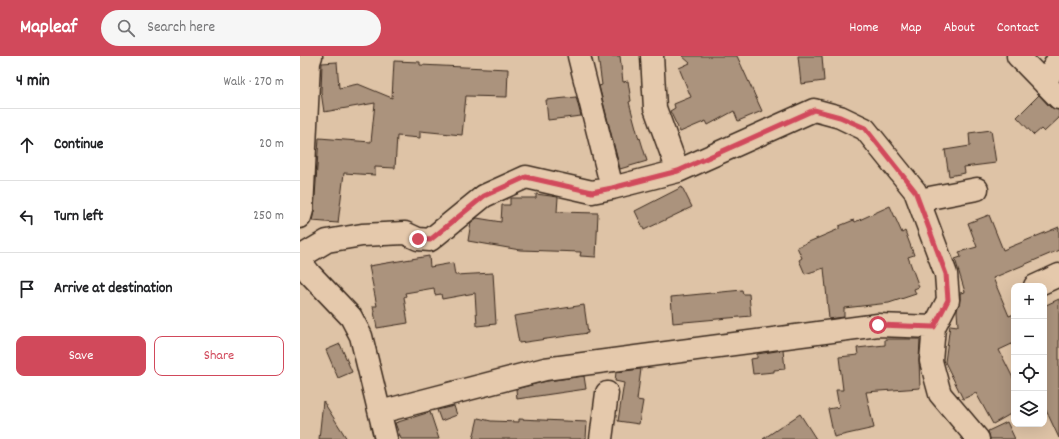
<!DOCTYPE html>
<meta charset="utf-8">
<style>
:root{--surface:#fff;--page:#f6f6f6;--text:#202124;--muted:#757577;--line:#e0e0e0;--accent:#d1495b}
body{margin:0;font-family:Dekko,sans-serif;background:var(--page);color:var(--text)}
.controls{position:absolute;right:12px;bottom:12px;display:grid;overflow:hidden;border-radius:8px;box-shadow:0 4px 16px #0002}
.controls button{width:36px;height:36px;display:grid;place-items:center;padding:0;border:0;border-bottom:1px solid var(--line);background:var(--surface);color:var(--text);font:20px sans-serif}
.stop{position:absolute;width:12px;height:12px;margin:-9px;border:3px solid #d1495b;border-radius:50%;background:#fff}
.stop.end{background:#d1495b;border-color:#fff;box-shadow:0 1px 4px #0008}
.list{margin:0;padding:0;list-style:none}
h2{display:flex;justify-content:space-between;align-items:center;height:52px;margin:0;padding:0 16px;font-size:17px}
h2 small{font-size:13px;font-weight:400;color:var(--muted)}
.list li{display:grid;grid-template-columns:26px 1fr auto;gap:12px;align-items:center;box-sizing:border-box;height:72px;padding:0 16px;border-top:1px solid var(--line)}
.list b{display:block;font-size:15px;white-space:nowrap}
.list em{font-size:13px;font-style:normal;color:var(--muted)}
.actions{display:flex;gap:8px;padding:12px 16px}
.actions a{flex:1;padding:9px 0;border:1px solid var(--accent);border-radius:8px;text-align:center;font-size:14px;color:var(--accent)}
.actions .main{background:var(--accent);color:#fff}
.icon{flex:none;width:22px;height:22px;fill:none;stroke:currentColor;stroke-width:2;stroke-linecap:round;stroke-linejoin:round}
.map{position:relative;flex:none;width:759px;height:383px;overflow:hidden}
header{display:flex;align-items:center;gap:24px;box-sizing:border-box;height:56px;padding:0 20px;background:var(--accent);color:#fff}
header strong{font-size:19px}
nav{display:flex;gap:22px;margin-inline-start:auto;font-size:14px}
.search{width:280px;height:36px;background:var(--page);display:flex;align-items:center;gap:10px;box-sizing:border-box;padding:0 14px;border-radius:22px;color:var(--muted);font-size:15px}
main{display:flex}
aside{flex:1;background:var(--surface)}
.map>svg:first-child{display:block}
</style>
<header>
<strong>Mapleaf</strong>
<div class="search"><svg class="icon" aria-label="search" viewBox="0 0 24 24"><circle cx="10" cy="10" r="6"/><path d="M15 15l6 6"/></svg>Search here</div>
<nav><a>Home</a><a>Map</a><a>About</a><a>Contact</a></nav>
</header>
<main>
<aside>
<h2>4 min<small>Walk · 270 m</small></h2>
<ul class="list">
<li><svg class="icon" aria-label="ahead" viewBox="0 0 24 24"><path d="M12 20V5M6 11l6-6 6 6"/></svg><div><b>Continue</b></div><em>20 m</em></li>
<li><svg class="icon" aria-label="left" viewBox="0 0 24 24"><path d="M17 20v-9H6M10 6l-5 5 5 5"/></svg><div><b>Turn left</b></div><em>250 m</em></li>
<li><svg class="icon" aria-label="arrive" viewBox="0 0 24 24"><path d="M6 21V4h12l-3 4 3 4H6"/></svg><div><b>Arrive at destination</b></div></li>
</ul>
<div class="actions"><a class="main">Save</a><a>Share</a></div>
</aside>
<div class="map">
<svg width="759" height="383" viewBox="0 0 759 383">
<rect width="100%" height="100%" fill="#dec3a6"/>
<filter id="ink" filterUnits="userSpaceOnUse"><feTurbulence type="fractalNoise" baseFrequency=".025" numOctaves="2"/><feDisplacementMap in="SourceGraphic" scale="8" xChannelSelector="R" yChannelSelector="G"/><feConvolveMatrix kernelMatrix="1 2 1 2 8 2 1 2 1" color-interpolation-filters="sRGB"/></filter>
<g filter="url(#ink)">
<!-- building -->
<path fill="#ab937d" stroke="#3b2a1e" d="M298 0H320L323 26 328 25 331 45 329 46 339 83 340 82 347 105 320 113 299 30 302 29Z
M382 0H437L462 55 438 65 434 55 408 69 406 65 380 76 370 55 375 52 374 48 391 41 379 12 390 7Z
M498 0H522L524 25 501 28Z
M94 5 120 6V9L208 13 207 41 166 40 162 79 120 75V82L97 80 95 112 75 111V119L44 117 38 167 12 165 14 155 19 82 71 86 75 47 24 56 21 36 22 7 37 6 39 32 58 28 92 42Z
M739 39 750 51 759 54V62L744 76 741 73 734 79 717 61Z
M276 41 281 60 248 64 246 44Z
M691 74 696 107 664 111 665 117 649 120 645 94 670 90 669 77Z
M382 131 392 151 344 174 335 155Z
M236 138 258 141 257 156 298 157 296 201 280 200 281 196 220 194 168 185 171 166 177 162 201 166 202 149H210V142H236Z
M590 150 602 177 605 175 614 199 608 201 619 231 614 233 616 238 589 247 544 252V261L529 263 524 212 505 218 499 204 502 202 497 191 539 173V170L554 164 555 166Z
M689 159 703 194 759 171V194L693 222 709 260 714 258V287L699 294 714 324V356L693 368 676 337 663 343 645 306 650 269 658 270 657 255 660 243V237L665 236 655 203 661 201 659 196 677 191 668 167Z
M129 200 130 211 153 207 155 219 193 217 196 268 177 270 175 237 142 243 141 238 135 239 134 232 105 237 106 240 104 241 108 267 77 272 73 250H77L69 210Z
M442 234 443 238H449L451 260 373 267 371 241Z
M759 243V382L744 350V250Z
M284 249 288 277 219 287 214 260Z
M585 283H620L619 304 620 332 566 336 574 372 534 381 528 353 539 351 536 334H543L539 301 558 299 557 292 585 289Z
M40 288 52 316 38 322 26 294Z
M483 294 485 313 474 314V316L453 318 451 303 457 302V298Z
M341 313 337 344 343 345 339 368 318 365 324 327 315 325 316 316Z
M284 320 286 333 217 343 216 333 247 325Z
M23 345 47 383H19Z
M154 350 157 359 141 365 137 354Z
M130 356 139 383H101L95 367Z
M500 358 516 383H463Z
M178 362 191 365 219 366V363L287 366 286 383H173Z
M707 366 715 383H690L688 375Z"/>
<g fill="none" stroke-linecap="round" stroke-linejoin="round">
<defs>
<path id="minor" d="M279 0 312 132
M352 0 355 52 378 115
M718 0 759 42
M745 28 759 1
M619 144 677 133
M0 161 2 154 9 6 11 0
M0 201 27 185 62 179 105 177 118 183 130 184 184 140 226 121 292 136 312 132 378 115 514 54 540 61 565 73 615 135 646 218 648 244 634 271 631 305 640 338 678 383
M0 205 10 218 51 261 61 280 86 383
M735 230 759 219
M80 356 245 313 578 269 634 271
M301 383 307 337"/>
</defs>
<!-- minor casing -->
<use href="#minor" stroke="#3b2a1e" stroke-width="25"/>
<!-- minor -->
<use href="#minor" stroke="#e5c9ac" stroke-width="22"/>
</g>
</g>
<g fill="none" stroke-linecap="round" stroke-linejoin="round" filter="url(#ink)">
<!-- route -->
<path stroke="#d1495b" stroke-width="5" d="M118 183 130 184 184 140 226 121 292 136 312 132 378 115 514 54 540 61 565 72 615 135 646 218 648 244 634 271 578 269"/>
</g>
</svg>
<div class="controls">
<button>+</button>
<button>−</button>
<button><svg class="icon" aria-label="locate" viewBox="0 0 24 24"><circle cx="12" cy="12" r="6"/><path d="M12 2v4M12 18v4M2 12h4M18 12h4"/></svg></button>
<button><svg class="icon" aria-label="layers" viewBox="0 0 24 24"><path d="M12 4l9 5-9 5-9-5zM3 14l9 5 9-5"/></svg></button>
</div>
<div class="stop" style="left:578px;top:269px"></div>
<div class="stop end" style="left:118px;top:183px"></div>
</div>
</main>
